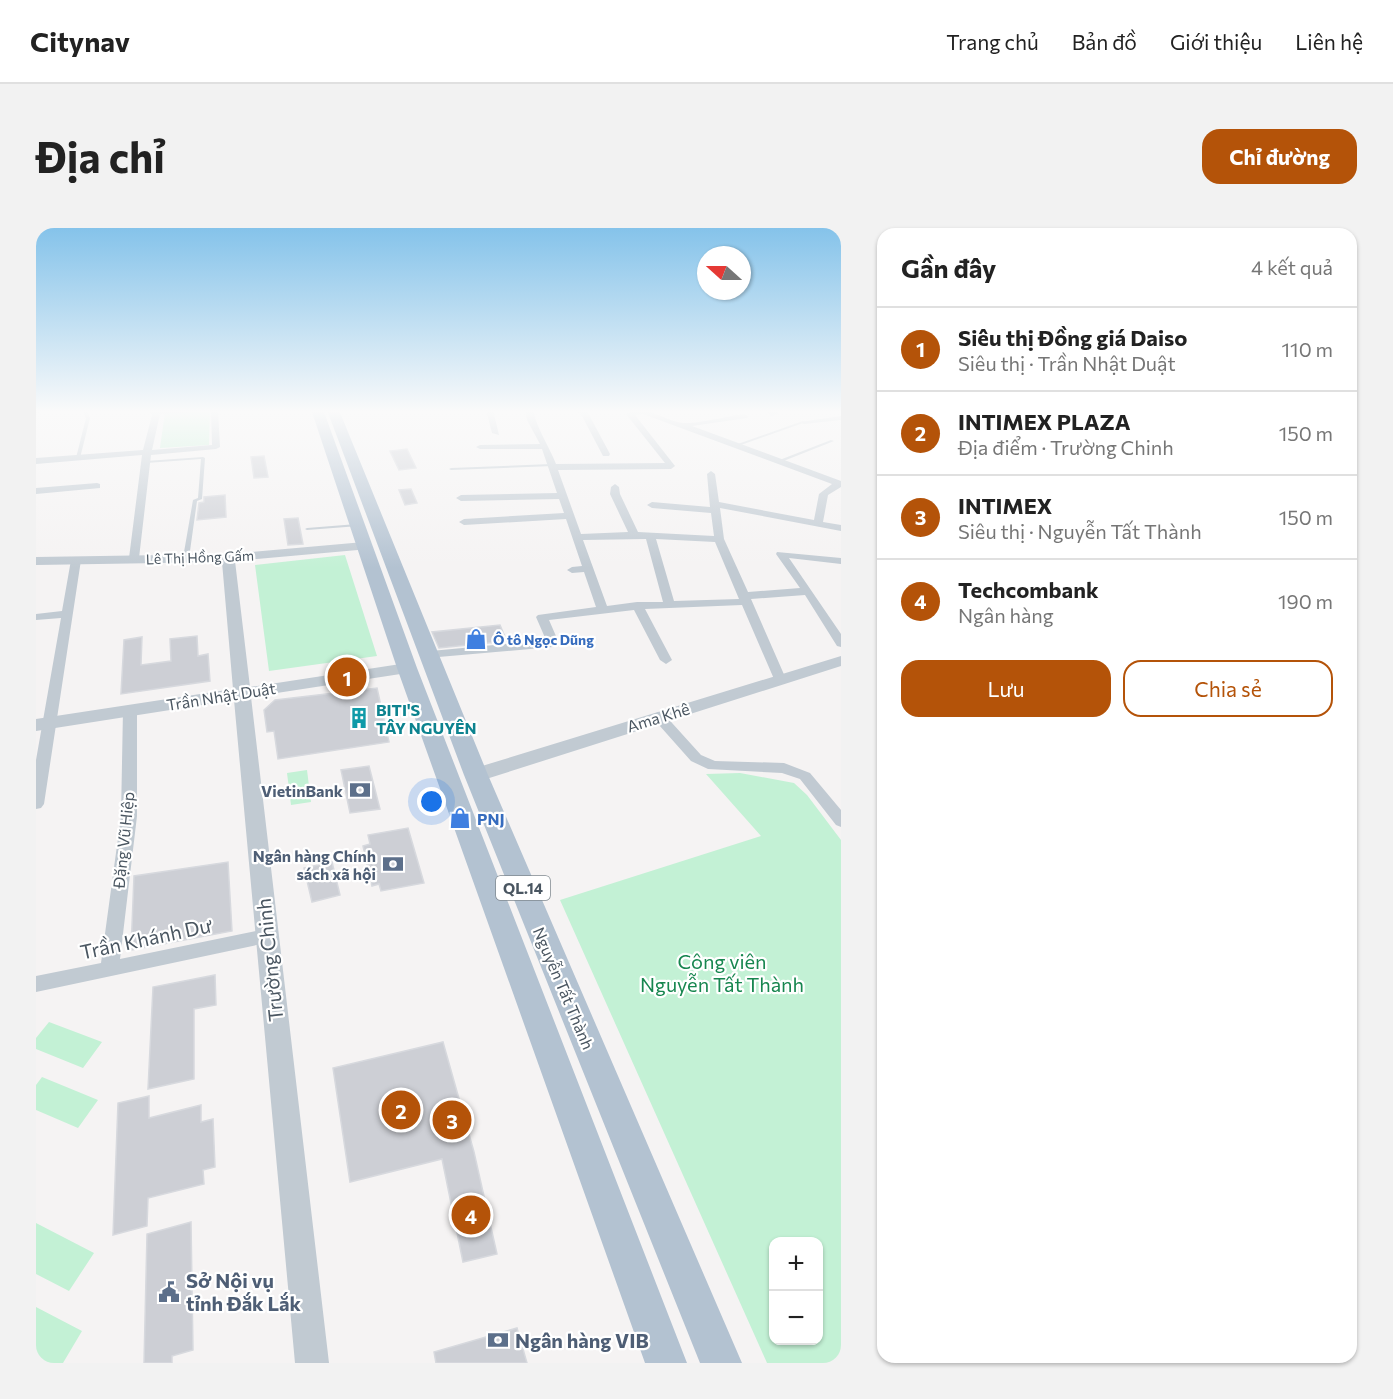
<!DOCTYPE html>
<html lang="vi">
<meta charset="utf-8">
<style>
:root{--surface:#fff;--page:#f2f2f2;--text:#222;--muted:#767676;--line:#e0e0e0;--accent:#b45309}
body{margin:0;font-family:Commissioner,sans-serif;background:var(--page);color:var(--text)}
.controls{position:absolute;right:18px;bottom:18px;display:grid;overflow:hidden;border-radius:12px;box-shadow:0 2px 4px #0004}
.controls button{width:54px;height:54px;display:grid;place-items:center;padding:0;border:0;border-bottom:2px solid var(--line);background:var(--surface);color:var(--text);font:30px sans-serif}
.compass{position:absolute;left:661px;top:18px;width:54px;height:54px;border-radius:50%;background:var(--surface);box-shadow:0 2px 4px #0004;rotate:291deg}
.you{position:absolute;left:396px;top:574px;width:21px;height:21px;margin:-15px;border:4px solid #fff;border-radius:50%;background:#1a73e8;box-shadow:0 0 0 9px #1a73e833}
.badge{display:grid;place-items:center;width:39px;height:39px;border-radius:50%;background:var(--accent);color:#fff;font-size:20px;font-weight:700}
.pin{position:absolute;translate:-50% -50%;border:3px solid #fff;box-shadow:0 2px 6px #0006}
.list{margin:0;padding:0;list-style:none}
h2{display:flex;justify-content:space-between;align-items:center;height:78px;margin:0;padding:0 24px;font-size:26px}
h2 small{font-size:20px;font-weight:400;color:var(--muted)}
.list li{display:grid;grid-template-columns:39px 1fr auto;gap:18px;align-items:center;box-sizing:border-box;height:84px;padding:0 24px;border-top:2px solid var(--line)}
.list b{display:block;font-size:22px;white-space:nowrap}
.list p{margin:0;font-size:20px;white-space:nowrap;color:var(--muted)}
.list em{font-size:20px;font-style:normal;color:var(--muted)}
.actions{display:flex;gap:12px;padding:18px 24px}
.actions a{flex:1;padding:14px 0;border:2px solid var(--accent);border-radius:18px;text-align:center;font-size:21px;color:var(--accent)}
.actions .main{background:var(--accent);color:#fff}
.map{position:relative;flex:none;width:805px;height:1135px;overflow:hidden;border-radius:18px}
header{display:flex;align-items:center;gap:36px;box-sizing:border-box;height:84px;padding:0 30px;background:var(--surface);border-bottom:2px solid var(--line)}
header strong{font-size:28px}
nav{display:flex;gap:33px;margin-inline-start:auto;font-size:21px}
.intro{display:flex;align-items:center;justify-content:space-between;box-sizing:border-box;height:144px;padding:0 36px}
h1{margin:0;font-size:42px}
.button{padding:15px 27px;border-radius:18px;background:var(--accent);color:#fff;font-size:21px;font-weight:700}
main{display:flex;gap:36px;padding:0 36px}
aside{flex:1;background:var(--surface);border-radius:18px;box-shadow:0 2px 4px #0004}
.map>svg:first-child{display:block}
</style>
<header>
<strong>Citynav</strong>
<nav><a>Trang chủ</a><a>Bản đồ</a><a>Giới thiệu</a><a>Liên hệ</a></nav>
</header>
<div class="intro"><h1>Địa chỉ</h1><a class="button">Chỉ đường</a></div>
<main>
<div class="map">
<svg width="805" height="1135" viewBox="0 0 805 1135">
<rect width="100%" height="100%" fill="#f5f3f3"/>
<!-- green -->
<path fill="#c3f1d5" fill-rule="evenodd" d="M174 182 173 217 124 220 129 184Z
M309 327 341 428 233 443 219 337Z
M271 542 275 574 255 577 251 545Z
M704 545 758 555 771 567 805 612V1135H731L524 672 725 608 670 546ZM738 1014H782V1112H738Z
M13 794 66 814 47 840 0 821V810Z
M6 849 62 872 42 900 0 882V857Z
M0 995 58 1025 33 1063 0 1046Z
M0 1079 46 1103 27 1135H0Z"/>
<!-- building -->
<path fill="#cdcfd5" stroke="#d7d9de" stroke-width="1.5" d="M371 221 380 240 363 242 354 223Z
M228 228 232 249 218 250 215 229Z
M375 261 381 275 369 277 363 262Z
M189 267 190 289 161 292 163 275 168 274V269Z
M262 290 267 316 252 317 248 291Z
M464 397 469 409 480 408 482 412 403 420 396 404Z
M161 408 162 428 172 426 174 453 85 466 88 412 106 409 105 437 135 433 134 411Z
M341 460 353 514 242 531 238 503 231 504 228 482 239 472Z
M333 538 344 581 314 585 305 542Z
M372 600 388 655 345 663 343 656 336 658 327 618 334 616 332 607Z
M192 634 196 703 95 722 98 648Z
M296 634 304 667 276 674 268 640Z
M179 747 180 777 158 781V851L112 861 117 759Z
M407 814 438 924 461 1026 427 1034 406 931 314 954 297 840Z
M113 868V890L165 877V894L177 891 179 939 167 942 168 956 112 970 111 998 77 1007 82 875Z
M155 994 157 1122 136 1128V1135H108L111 1006Z
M481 1100 491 1135H400L398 1124Z"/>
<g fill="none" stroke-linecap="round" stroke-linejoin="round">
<!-- service -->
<path fill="#c1cad2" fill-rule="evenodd" d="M46 182H50L54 190 44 230 42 231 40 230 50 190Z
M767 193 770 194 702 218 699 217Z
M795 212 798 213 745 234 741 233Z
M167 229 169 230 166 271 161 273 153 330 150 332 147 330 157 272 162 270 165 231 110 235 108 234 110 233Z
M515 236H517V238L415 242 413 241 415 240Z
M321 296 323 297V298L271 302 269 301 271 300Z"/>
<!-- minor -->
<path fill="#c1cad2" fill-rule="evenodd" d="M112 182H158L154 184 124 186 116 222 176 217 175 182H182L184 219 180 221 115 227 103 330 98 333 93 330 106 227 0 236V230L107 222 116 187Z
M450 182H457L463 207 456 205Z
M489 182H497C501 201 513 218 520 236L629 235 590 186C611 174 626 193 647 195 662 196 692 188 708 186L712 188 711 190 656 198 805 253V259L792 267 787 294 805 297V303L684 280 688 311 712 364 764 360 740 326 741 324 805 330V336L753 330 805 406V419L801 418 769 367 715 371 750 451 744 455 738 451 706 377 609 381 636 432 630 436 624 432 598 382 513 392 523 415 517 419 391 430V424L395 423 510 412 500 389 502 387 560 379 548 344 536 345 531 342 536 339 546 338 530 291 428 297 423 294 428 291 528 285 523 271 425 273 420 270 425 267 521 265 506 221H444L440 219 444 217 504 216 491 192ZM607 186 796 256 783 266 778 292 683 274 679 246 675 243 671 246 674 279 616 274 611 277 616 280 675 285 678 308 602 304 584 266 583 259 579 256 575 259 574 266 592 304 545 306 522 242 635 241 639 238 599 187ZM610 311 627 374H601L571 378 547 312ZM620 311 679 314 703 371 638 373Z
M537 182 551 183 574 226 573 228H567L545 186Z
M731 182H739L742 186 735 188Z
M805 188V192L768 196 764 194Z
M61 255 64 256V260L0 266V260Z
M40 329 45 332 8 576 5 580 0 581V532L25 390 0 392V386L26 383 35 332Z
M94 478 101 482V588L84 731 230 701 236 703 239 708 236 713 230 715 0 764V748L65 735 85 588 87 482Z
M622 484 627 485 665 527 679 533 748 535 774 545 805 582V599L800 597 764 551 746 545 672 541 655 533 615 488Z"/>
<!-- tertiary -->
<path fill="#c1cad2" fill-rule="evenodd" d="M0 182H11L0 186Z
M328 314 335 318 333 321 199 333 214 459 371 435 379 440 371 445 215 469 293 1135H259L198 472 0 503V491L197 461 186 334 0 337V329L192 326Z
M805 428V438L447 552 440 553 433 552 431 547 433 542Z"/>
<!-- primary -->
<path fill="#b3c2d1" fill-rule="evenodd" d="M278 182H286L288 184 381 440 651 1135H609L361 440 276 184Z
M291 182H303L452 547 706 1135H664L428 547Z"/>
</g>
<!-- sky -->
<linearGradient id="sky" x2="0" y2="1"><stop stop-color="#85c3ea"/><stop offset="0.54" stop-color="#fafafa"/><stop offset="1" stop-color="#fafafa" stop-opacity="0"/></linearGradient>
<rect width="805" height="340" fill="url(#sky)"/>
<!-- icons -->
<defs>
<symbol id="shop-bare" viewBox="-9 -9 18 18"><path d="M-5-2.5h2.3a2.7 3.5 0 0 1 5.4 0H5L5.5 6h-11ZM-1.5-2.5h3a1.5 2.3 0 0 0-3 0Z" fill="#3f7fe0" stroke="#fff" stroke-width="2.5" paint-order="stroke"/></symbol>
<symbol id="building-bare" viewBox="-9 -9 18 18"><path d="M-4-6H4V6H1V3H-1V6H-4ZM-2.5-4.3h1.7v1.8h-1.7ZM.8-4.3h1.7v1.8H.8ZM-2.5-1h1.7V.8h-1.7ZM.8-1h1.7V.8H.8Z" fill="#0f9aa8" stroke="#fff" stroke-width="2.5" paint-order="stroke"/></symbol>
<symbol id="bank-bare" viewBox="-9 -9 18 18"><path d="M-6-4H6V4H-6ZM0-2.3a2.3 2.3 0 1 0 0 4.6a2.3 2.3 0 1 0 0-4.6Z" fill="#5c6f8a" stroke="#fff" stroke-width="2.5" paint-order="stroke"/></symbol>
<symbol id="civic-bare" viewBox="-9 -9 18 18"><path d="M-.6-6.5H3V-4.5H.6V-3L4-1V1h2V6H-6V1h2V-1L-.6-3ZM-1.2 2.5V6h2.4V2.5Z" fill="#5c6f8a" stroke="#fff" stroke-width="2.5" paint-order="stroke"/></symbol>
</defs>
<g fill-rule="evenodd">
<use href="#shop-bare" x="425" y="396" width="30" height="30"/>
<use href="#building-bare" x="308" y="475" width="30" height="30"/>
<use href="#bank-bare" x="309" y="547" width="30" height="30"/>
<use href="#shop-bare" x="409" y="575" width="30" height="30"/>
<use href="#bank-bare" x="342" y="621" width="30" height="30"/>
<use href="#civic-bare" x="118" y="1049" width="30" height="30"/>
<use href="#bank-bare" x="447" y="1097" width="30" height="30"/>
</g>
<g text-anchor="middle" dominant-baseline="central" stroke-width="4.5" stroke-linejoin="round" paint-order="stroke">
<!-- far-street labels -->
<g font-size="14" fill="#4a5661" stroke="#fff">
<text transform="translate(164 329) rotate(-2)">Lê Thị Hồng Gấm</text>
</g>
<!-- far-shop labels -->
<g font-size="14" font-weight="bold" fill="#366cbe" stroke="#fff" text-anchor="start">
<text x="457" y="411">Ô tô Ngọc Dũng</text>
</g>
<!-- shield labels -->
<rect fill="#fff" stroke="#808990" stroke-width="1.5" x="460" y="648" width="54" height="24" rx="4.5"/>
<g font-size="15" font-weight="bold" fill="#4a5661">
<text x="487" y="660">QL.14</text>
</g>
<!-- street labels -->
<g font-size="16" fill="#4a5661" stroke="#fff">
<text transform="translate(185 468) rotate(-9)">Trần Nhật Duật</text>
<text transform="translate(622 489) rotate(-17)">Ama Khê</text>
<text transform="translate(87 612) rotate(-84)">Đặng Vũ Hiệp</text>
<text transform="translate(528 760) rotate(67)">Nguyễn Tất Thành</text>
</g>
<!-- culture labels -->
<g font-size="16" font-weight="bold" fill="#0d838f" stroke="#fff" text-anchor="start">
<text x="340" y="481">BITI'S<tspan x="340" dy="18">TÂY NGUYÊN</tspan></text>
</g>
<!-- service labels -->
<g font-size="16" font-weight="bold" fill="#4e5e75" stroke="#fff" text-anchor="end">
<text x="307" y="562">VietinBank</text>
<text x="340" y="627">Ngân hàng Chính<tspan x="340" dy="18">sách xã hội</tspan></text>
</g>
<!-- shop labels -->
<g font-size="16" font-weight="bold" fill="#366cbe" stroke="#fff" text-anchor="start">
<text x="441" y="590">PNJ</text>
</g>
<!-- near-street labels -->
<g font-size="20" fill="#4a5661" stroke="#fff">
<text transform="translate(110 710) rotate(-12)">Trần Khánh Dư</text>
<text transform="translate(233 732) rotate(-96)">Trường Chinh</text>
</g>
<!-- near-park labels -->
<g font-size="20" fill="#17864f" stroke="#fff">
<text x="686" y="733">Công viên<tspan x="686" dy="23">Nguyễn Tất Thành</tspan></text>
</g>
<!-- near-service labels -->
<g font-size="20" font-weight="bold" fill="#4e5e75" stroke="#fff" text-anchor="start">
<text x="150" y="1052">Sở Nội vụ<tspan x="150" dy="23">tỉnh Đắk Lắk</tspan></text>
<text x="479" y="1112">Ngân hàng VIB</text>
</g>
</g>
</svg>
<div class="controls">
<button>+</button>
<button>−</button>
</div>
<svg class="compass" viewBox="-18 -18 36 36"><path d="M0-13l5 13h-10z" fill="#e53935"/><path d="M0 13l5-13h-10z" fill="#767676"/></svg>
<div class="you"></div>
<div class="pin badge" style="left:311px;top:449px">1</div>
<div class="pin badge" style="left:365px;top:882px">2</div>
<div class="pin badge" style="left:416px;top:892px">3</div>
<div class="pin badge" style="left:435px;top:987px">4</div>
</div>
<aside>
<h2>Gần đây<small>4 kết quả</small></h2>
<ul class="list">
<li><span class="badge">1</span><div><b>Siêu thị Đồng giá Daiso</b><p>Siêu thị · Trần Nhật Duật</p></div><em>110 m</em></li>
<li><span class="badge">2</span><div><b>INTIMEX PLAZA</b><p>Địa điểm · Trường Chinh</p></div><em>150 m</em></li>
<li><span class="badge">3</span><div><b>INTIMEX</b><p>Siêu thị · Nguyễn Tất Thành</p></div><em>150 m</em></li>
<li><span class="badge">4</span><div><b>Techcombank</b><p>Ngân hàng</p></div><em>190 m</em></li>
</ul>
<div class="actions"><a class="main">Lưu</a><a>Chia sẻ</a></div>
</aside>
</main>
